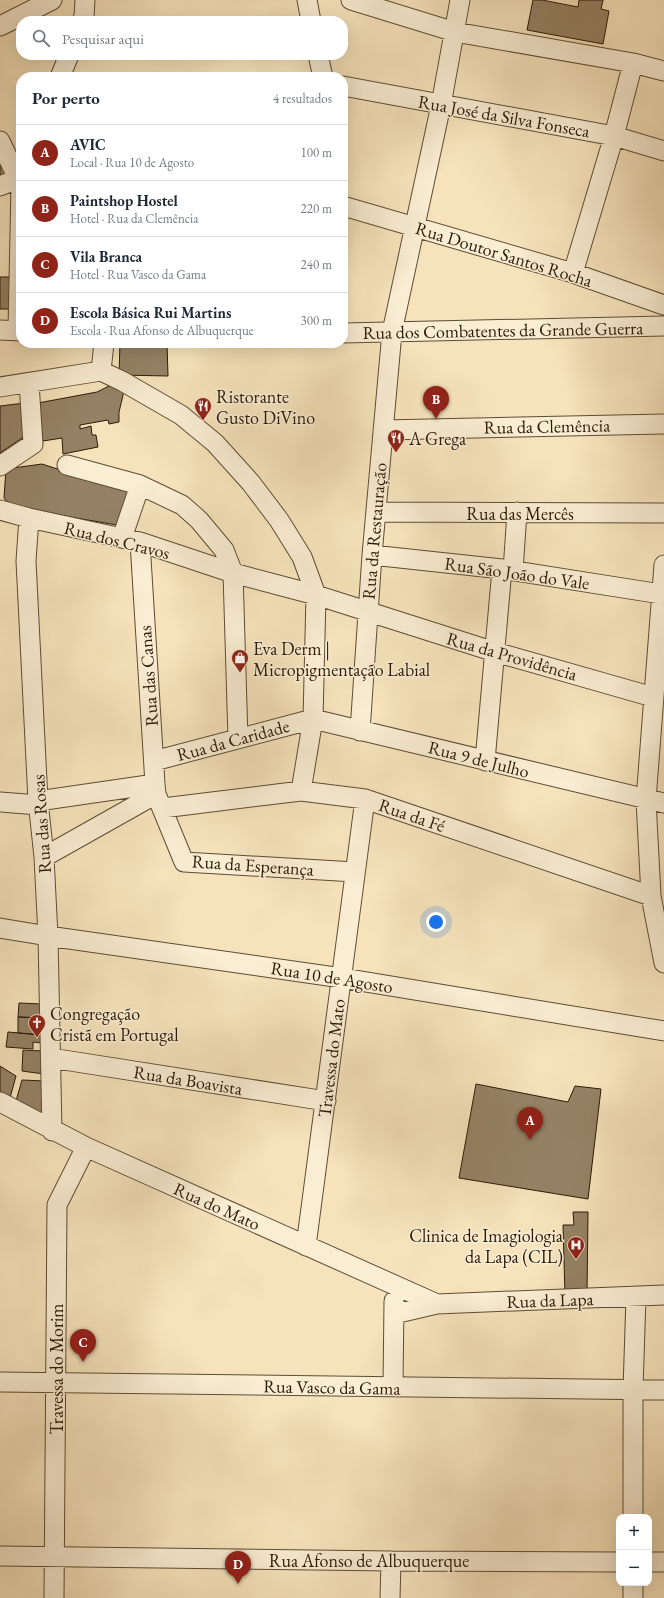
<!DOCTYPE html>
<html lang="pt">
<meta charset="utf-8">
<style>
:root{--surface:#fff;--page:#f2f2f3;--text:#1f2937;--muted:#747a83;--line:#e0e1e3;--accent:#8f2418}
body{margin:0;font-family:"EB Garamond",serif;background:var(--page);color:var(--text)}
.controls{position:absolute;right:12px;bottom:12px;display:grid;overflow:hidden;border-radius:8px;box-shadow:0 4px 16px #0002}
.controls button{width:36px;height:36px;display:grid;place-items:center;padding:0;border:0;border-bottom:1px solid var(--line);background:var(--surface);color:var(--text);font:20px sans-serif}
.you{position:absolute;left:436px;top:922px;width:14px;height:14px;margin:-10px;border:3px solid #fff;border-radius:50%;background:#1a73e8;box-shadow:0 0 0 6px #1a73e833}
.badge{display:grid;place-items:center;width:26px;height:26px;border-radius:50%;background:var(--accent);color:#fff;font-size:13px;font-weight:700}
.pin{position:absolute;translate:-50% -33px;filter:drop-shadow(0 1px 2px #0008)}
.pin::after{content:'';position:absolute;top:21px;width:14px;height:12px;background:inherit;clip-path:polygon(0 0,100% 0,50% 100%)}
.list{margin:0;padding:0;list-style:none}
h2{display:flex;justify-content:space-between;align-items:center;height:52px;margin:0;padding:0 16px;font-size:17px}
h2 small{font-size:13px;font-weight:400;color:var(--muted)}
.list li{display:grid;grid-template-columns:26px 1fr auto;gap:12px;align-items:center;box-sizing:border-box;height:56px;padding:0 16px;border-top:1px solid var(--line)}
.list b{display:block;font-size:15px;white-space:nowrap}
.list p{margin:0;font-size:13px;white-space:nowrap;color:var(--muted)}
.list em{font-size:13px;font-style:normal;color:var(--muted)}
.icon{flex:none;width:22px;height:22px;fill:none;stroke:currentColor;stroke-width:2;stroke-linecap:round;stroke-linejoin:round}
.map{position:relative;flex:none;width:664px;height:1598px;overflow:hidden}
.search{position:absolute;background:var(--surface);box-shadow:0 4px 16px #0002;left:16px;top:16px;width:332px;height:44px;display:flex;align-items:center;gap:10px;box-sizing:border-box;padding:0 14px;border-radius:16px;color:var(--muted);font-size:15px}
.panel{position:absolute;background:var(--surface);box-shadow:0 4px 16px #0002;left:16px;top:72px;width:332px;height:276px;border-radius:16px}
.map>svg:first-child{display:block}
</style>
<div class="map">
<svg width="664" height="1598" viewBox="0 0 664 1598">
<rect width="100%" height="100%" fill="#f6e3bb"/>
<filter id="stains"><feTurbulence type="fractalNoise" baseFrequency=".005" numOctaves="4"/><feColorMatrix values="0 0 0 0 .2 0 0 0 0 .09 0 0 0 0 .02 0 0 0 .5 -.17"/></filter>
<radialGradient id="worn" r=".72"><stop offset=".6" stop-color="#630" stop-opacity="0"/><stop offset="1" stop-color="#630" stop-opacity=".3"/></radialGradient>
<!-- building -->
<path fill="#958265" stroke="#2c1907" d="M533 0H542L578 7 579 0H603L601 9 609 11 603 44 527 30Z
M0 152 12 177 0 182Z
M0 277H15L13 309H0Z
M120 343H167L168 376 119 375Z
M115 383 124 391 119 412V422L109 424 108 420 80 425V429L91 426 92 435H96L98 447 63 454 62 438 43 441 39 425 38 403 97 392Z
M25 403 28 434 0 453V406Z
M42 464 73 474 132 488 123 526 11 507 4 498 6 469Z
M19 1003 42 1004V1018L18 1017Z
M18 1017 42 1018V1035L18 1033Z
M8 1032 42 1035V1043L33 1042V1049L6 1047Z
M23 1050 43 1051 44 1074 22 1071Z
M0 1066 16 1076 10 1098 0 1092Z
M22 1080 45 1081 44 1114 16 1101Z
M476 1084 568 1102 575 1086 601 1089 588 1199 459 1178Z
M573 1212H588L587 1294 565 1295 563 1225H574Z"/>
<g fill="none" stroke-linecap="round" stroke-linejoin="round">
<defs>
<path id="minor" d="M307 0 311 21
M351 0 455 32 633 63 664 71
M82 21 84 16 85 0
M0 26 52 0
M318 55 323 77
M60 77 69 55
M343 86 614 136 664 151
M0 141 21 185 18 330
M0 186 18 179
M343 206 573 273 664 305
M573 273 614 136 633 63
M0 330 21 331
M343 333 664 326
M101 371 122 381 181 415 215 443 251 483 279 520 302 557 316 595 313 719 301 791
M0 387 101 371 104 343
M383 430 664 424
M67 465 140 485 182 505 199 520 224 550 233 573 238 739
M0 466 33 444 29 383
M0 510 29 518 140 542 233 573 316 595 495 652 653 697
M376 512 664 513
M29 518 26 561 38 801 44 857 48 936 52 1131
M122 538 140 485
M140 542 155 784 156 794 184 862 355 872
M372 555 502 569 661 594
M664 565 646 800 651 896 664 963
M513 571 517 512
M360 731 372 555 392 332 441 105 460 0
M154 761 313 719 664 803
M485 761 502 569
M38 801 155 784
M0 802 39 805
M163 808 301 791 365 799 651 896
M44 857 156 794
M0 928 48 936 342 978 664 1031
M51 1058 326 1101
M0 1102 86 1147 437 1304
M306 1246 365 799
M394 1314 437 1304 664 1295
M0 1382 664 1390
M393 1387 394 1301
M633 1517V1390L636 1297
M0 1556 391 1561 619 1562
M649 1562H664
M54 1598 57 1205 86 1147
M390 1598 391 1561
M633 1598V1583"/>
</defs>
<!-- minor casing -->
<use href="#minor" stroke="#5e4c34" stroke-width="21"/>
<!-- minor -->
<use href="#minor" stroke="#f9edd3" stroke-width="19"/>
</g>
<!-- icons -->
<defs>
<symbol id="restaurant-pin" viewBox="-11 -11 22 30"><path d="M0 17L-7.5 6A9.5 9.5 0 1 1 7.5 6Z" fill="#8f2418" stroke="#f9edd3"/><path d="M-5-6h1v4h1v-4h1v4h1v-4h1v5L-1.5 .5V6h-2V.5L-5-1ZM5-6V6H3V1.5H1.5Q1.5-4 5-6Z" fill="#fff"/></symbol>
<symbol id="shop-pin" viewBox="-11 -11 22 30"><path d="M0 17L-7.5 6A9.5 9.5 0 1 1 7.5 6Z" fill="#8f2418" stroke="#f9edd3"/><path d="M-5-2.5h2.3a2.7 3.5 0 0 1 5.4 0H5L5.5 6h-11ZM-1.5-2.5h3a1.5 2.3 0 0 0-3 0Z" fill="#fff"/></symbol>
<symbol id="church-pin" viewBox="-11 -11 22 30"><path d="M0 17L-7.5 6A9.5 9.5 0 1 1 7.5 6Z" fill="#8f2418" stroke="#f9edd3"/><path d="M-1.2-6h2.4v3.5h3.3v2.4h-3.3V6h-2.4V-.1h-3.3v-2.4h3.3Z" fill="#fff"/></symbol>
<symbol id="hospital-pin" viewBox="-11 -11 22 30"><path d="M0 17L-7.5 6A9.5 9.5 0 1 1 7.5 6Z" fill="#8f2418" stroke="#f9edd3"/><path d="M-5-5h3v3.5h4V-5h3V5h-3V1.5h-4V5h-3Z" fill="#fff"/></symbol>
</defs>
<g fill-rule="evenodd">
<use href="#restaurant-pin" x="193" y="396" width="20" height="27"/>
<use href="#restaurant-pin" x="386" y="428" width="20" height="27"/>
<use href="#shop-pin" x="230" y="648" width="20" height="27"/>
<use href="#church-pin" x="27" y="1013" width="20" height="27"/>
<use href="#hospital-pin" x="566" y="1235" width="20" height="27"/>
</g>
<g text-anchor="middle" dominant-baseline="central" stroke-width="3" stroke-linejoin="round" paint-order="stroke">
<!-- street labels -->
<g font-size="18" fill="#2c1907" stroke="#f9edd3">
<text transform="translate(504 116) rotate(10)">Rua José da Silva Fonseca</text>
<text transform="translate(504 254) rotate(17)">Rua Doutor Santos Rocha</text>
<text transform="translate(503 330) rotate(-1)">Rua dos Combatentes da Grande Guerra</text>
<text transform="translate(547 426) rotate(-1)">Rua da Clemência</text>
<text x="520" y="513">Rua das Mercês</text>
<text transform="translate(374 531) rotate(-85)">Rua da Restauração</text>
<text transform="translate(117 540) rotate(14)">Rua dos Cravos</text>
<text transform="translate(517 573) rotate(8)">Rua São João do Vale</text>
<text transform="translate(512 656) rotate(16)">Rua da Providência</text>
<text transform="translate(148 676) rotate(-94)">Rua das Canas</text>
<text transform="translate(233 740) rotate(-15)">Rua da Caridade</text>
<text transform="translate(479 759) rotate(14)">Rua 9 de Julho</text>
<text transform="translate(412 815) rotate(19)">Rua da Fé</text>
<text transform="translate(41 824) rotate(-94)">Rua das Rosas</text>
<text transform="translate(253 865) rotate(4)">Rua da Esperança</text>
<text transform="translate(332 977) rotate(9)">Rua 10 de Agosto</text>
<text transform="translate(331 1058) rotate(-83)">Travessa do Mato</text>
<text transform="translate(188 1080) rotate(9)">Rua da Boavista</text>
<text transform="translate(217 1206) rotate(24)">Rua do Mato</text>
<text transform="translate(550 1300) rotate(-2)">Rua da Lapa</text>
<text transform="translate(56 1369) rotate(-90)">Travessa do Morim</text>
<text transform="translate(332 1387) rotate(1)">Rua Vasco da Gama</text>
<text x="369" y="1560">Rua Afonso de Albuquerque</text>
</g>
<!-- poi labels -->
<g font-size="18" fill="#2c1907" stroke="#f9edd3" text-anchor="start">
<text x="216" y="396">Ristorante<tspan x="216" dy="21">Gusto DiVino</tspan></text>
<text x="409" y="438">A Grega</text>
<text x="253" y="648">Eva Derm |<tspan x="253" dy="21">Micropigmentação Labial</tspan></text>
<text x="50" y="1013">Congregação<tspan x="50" dy="21">Cristã em Portugal</tspan></text>
<text x="563" y="1235" text-anchor="end">Clinica de Imagiologia<tspan x="563" dy="21">da Lapa (CIL)</tspan></text>
</g>
</g>
<rect width="100%" height="100%" filter="url(#stains)"/>
<rect width="100%" height="100%" fill="url(#worn)"/>
</svg>
<div class="controls">
<button>+</button>
<button>−</button>
</div>
<div class="you"></div>
<div class="pin badge" style="left:530px;top:1140px">A</div>
<div class="pin badge" style="left:436px;top:419px">B</div>
<div class="pin badge" style="left:83px;top:1362px">C</div>
<div class="pin badge" style="left:238px;top:1584px">D</div>
<div class="search"><svg class="icon" aria-label="search" viewBox="0 0 24 24"><circle cx="10" cy="10" r="6"/><path d="M15 15l6 6"/></svg>Pesquisar aqui</div>
<section class="panel">
<h2>Por perto<small>4 resultados</small></h2>
<ul class="list">
<li><span class="badge">A</span><div><b>AVIC</b><p>Local · Rua 10 de Agosto</p></div><em>100 m</em></li>
<li><span class="badge">B</span><div><b>Paintshop Hostel</b><p>Hotel · Rua da Clemência</p></div><em>220 m</em></li>
<li><span class="badge">C</span><div><b>Vila Branca</b><p>Hotel · Rua Vasco da Gama</p></div><em>240 m</em></li>
<li><span class="badge">D</span><div><b>Escola Básica Rui Martins</b><p>Escola · Rua Afonso de Albuquerque</p></div><em>300 m</em></li>
</ul>
</section>
</div>
